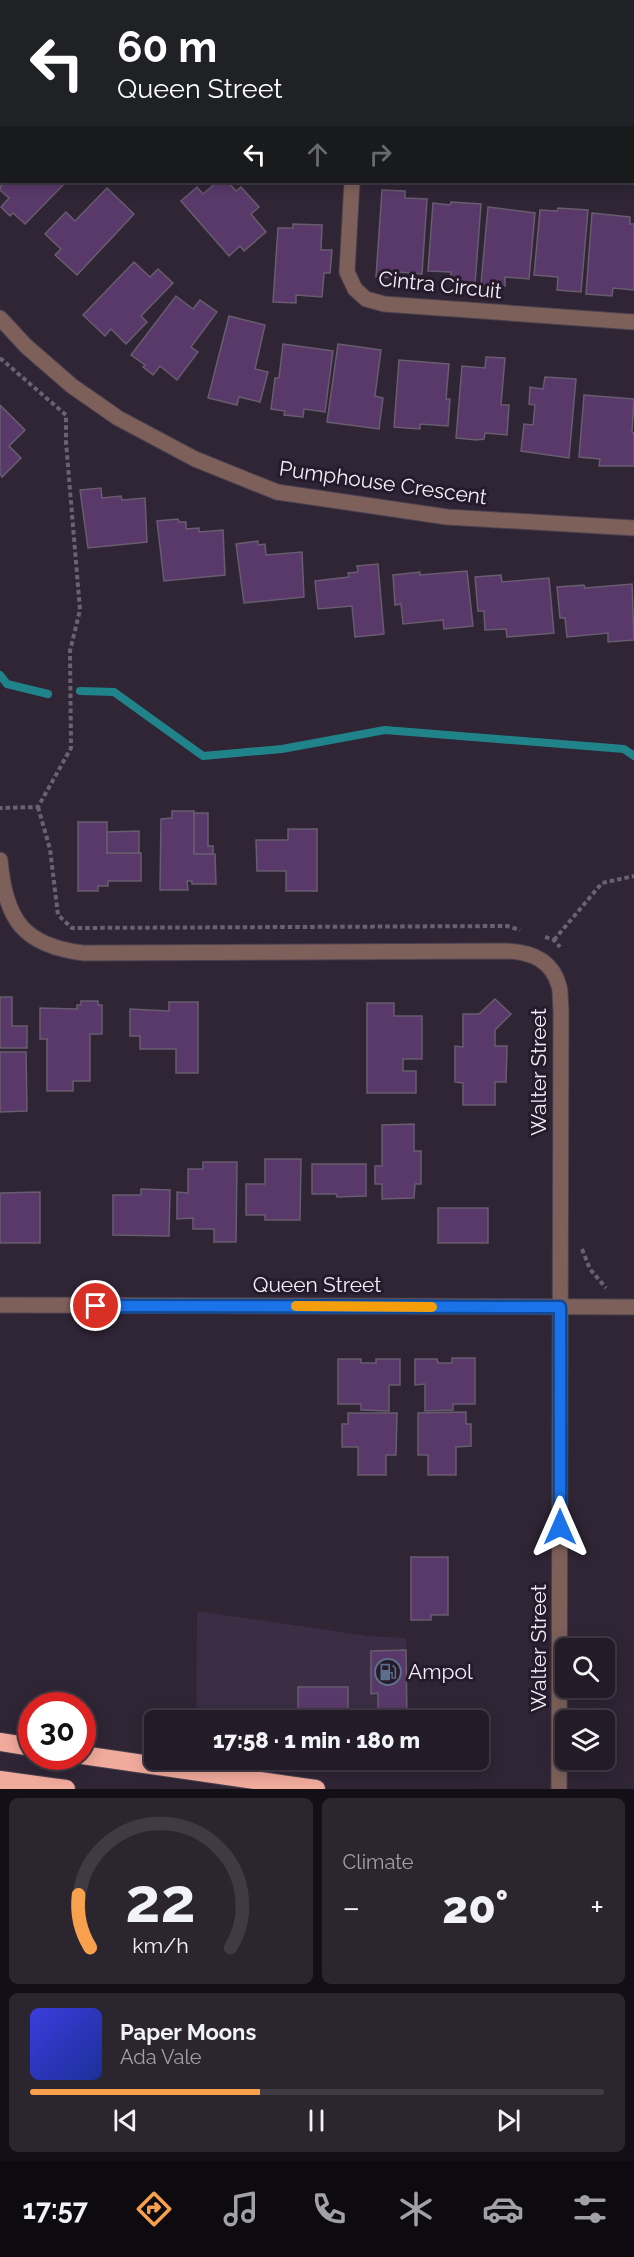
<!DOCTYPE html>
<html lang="en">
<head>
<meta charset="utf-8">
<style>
  :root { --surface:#231c28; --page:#2b2530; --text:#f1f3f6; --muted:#a3a1a8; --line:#403a45; --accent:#f8a04b }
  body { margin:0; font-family:Raleway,sans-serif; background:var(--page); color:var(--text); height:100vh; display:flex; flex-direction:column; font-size:22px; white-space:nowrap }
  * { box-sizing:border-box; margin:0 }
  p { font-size:20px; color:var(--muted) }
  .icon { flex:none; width:33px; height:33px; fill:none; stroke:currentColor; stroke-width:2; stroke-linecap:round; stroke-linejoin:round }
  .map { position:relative; height:1789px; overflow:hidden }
  .sheet { display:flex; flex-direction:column; gap:9px; padding:9px; background:#130f16; flex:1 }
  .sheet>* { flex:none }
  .hud { position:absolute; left:0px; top:0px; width:634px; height:183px; box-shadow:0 3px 15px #0003,0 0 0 2px var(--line); background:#202124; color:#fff; overflow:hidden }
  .tools { position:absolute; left:555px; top:1638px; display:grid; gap:12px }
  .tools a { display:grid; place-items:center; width:60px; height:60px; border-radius:9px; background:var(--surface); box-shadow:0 3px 15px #0003,0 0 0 2px var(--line); font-size:30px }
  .speed { position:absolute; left:18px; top:1692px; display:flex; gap:12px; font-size:30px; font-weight:700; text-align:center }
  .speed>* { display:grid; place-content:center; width:78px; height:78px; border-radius:50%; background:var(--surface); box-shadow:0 3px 15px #0003,0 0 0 2px var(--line); line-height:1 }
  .speed .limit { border:9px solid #d22; background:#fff; color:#111 }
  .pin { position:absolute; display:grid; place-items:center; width:51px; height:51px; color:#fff; margin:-26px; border:3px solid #fff; border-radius:50%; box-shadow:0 2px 6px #0007 }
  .me { position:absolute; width:66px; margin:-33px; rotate:0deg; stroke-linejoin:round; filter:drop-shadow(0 0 4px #0008) }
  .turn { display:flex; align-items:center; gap:21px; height:126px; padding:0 18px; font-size:27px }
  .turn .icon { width:78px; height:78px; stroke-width:2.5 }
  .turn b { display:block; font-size:42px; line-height:51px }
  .lanes { display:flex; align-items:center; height:57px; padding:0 18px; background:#0003; justify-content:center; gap:30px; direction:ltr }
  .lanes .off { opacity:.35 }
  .big { font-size:45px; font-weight:800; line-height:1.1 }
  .sheet .tile { flex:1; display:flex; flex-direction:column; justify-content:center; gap:9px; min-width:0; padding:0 21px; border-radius:9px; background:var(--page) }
  .sheet .dial { align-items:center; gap:0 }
  .dial svg { height:156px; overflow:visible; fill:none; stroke:var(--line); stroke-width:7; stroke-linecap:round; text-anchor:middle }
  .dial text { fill:var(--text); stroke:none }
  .song { display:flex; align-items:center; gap:18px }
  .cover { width:72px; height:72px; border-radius:9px; background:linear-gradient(135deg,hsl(240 70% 55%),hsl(230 70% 35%)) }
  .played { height:6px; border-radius:3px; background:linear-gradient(90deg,var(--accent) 40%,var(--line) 40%) }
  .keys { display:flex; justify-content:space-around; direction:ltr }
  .heat { display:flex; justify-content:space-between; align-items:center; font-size:33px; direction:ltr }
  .sheet .tiles { flex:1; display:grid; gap:9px; grid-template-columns:1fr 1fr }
  .tile:last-child { grid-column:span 2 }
  .trip { position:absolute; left:144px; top:1710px; width:345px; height:60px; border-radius:9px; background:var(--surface); box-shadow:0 3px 15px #0003,0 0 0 2px var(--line); font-weight:800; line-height:60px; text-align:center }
  .menu { display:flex; height:96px; justify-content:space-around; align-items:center; background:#0e0b10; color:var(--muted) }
  .menu .icon { width:42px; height:42px }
  .menu .current { color:var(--accent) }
  .menu b { font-size:27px; color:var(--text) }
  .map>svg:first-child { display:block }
  .built { fill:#3b2d43 }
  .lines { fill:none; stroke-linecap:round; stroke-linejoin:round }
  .stream { stroke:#21838a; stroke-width:8 }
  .building { fill:#593969; stroke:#685c6f; stroke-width:1.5 }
  .minor-casing { stroke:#4b4150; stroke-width:17 }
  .highway-casing { stroke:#4b4150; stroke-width:20 }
  .path { stroke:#6b6271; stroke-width:4; stroke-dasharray:4.5 3; stroke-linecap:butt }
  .minor { stroke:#7d605a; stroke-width:15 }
  .highway { stroke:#f1ab9c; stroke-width:18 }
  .route-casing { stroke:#114b97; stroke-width:15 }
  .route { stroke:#1a73e8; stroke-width:10 }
  .slow { stroke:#f59e0b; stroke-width:10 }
  .labels { text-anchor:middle; stroke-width:6; stroke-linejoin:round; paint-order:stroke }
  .street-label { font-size:21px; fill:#f5eef9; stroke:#261b2b }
  .poi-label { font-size:21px; fill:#f5eef9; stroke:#261b2b; text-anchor:start }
</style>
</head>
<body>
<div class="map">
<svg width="634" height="1789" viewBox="0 0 634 1789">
  <rect width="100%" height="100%" fill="#2f2535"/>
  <path class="built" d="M197,1611L368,1636L406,1638L407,1720H196Z"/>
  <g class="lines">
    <g class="stream">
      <path d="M0,675L7,684L48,694"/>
      <path d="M80,691L114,692L203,756L282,749L385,730L624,749L634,756"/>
    </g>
  </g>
  <g class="building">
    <path d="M2,176V182H66L25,224L13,213L10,216L1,207L9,198L0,190Z"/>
    <path d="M217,182H228L236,191L241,187L259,207L251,214L266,232L244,251L240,246L229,256L181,201L197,187L203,194Z"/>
    <path d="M107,188L134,214L77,275L55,255L61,249L45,234L66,212L75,221Z"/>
    <path d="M382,190L405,191V198L427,199L422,274L398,272L397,278L376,277Z"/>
    <path d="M451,202L481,204L475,284L450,282L451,272L428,271L433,203L450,205Z"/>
    <path d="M488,207L535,213L529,279L505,277V286L481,284Z"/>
    <path d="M558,208L588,210L581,292L557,290L558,277L534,275L540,210L557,211Z"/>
    <path d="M592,213L630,217V224H634V290L613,288L612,296L586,294Z"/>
    <path d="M293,224L322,225L321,250H332L330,273H324L322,297L296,295V303L273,302L278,228H293Z"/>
    <path d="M134,262L150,277L158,269L173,283L141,316L147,322L126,344L111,329L105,336L83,315Z"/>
    <path d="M176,296L193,309L200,300L217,312L191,347L198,352L177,380L160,366L153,375L143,367L145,365L131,355Z"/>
    <path d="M229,316L265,325L255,369L268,372L260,402L239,397L237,405L208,398Z"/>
    <path d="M283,344L333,351L325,412L304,409L303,417L284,415L285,411L271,409L275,378H279Z"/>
    <path d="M338,344L381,350L375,396L383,398L379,429L327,422Z"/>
    <path d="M486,357L505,358L501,405H509L507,435L485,433L484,439L477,440L456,438L462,366L485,368Z"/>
    <path d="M399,360L449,364L446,399H450L448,426L420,424V429L394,427Z"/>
    <path d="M545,377L576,379L569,458L521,451L524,424L533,425L535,405L529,404L530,387L543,389Z"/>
    <path d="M584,395L634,399L632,432L634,433V466H599L600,459L579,457Z"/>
    <path d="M0,405L25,430L9,446L21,458L2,477L0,474Z"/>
    <path d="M101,488L102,498L121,496L122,500L145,498L147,542L88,548L80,490Z"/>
    <path d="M178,519L179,522H186V529L199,528V532L223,530L225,575L164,581L157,521Z"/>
    <path d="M258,541V545L265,544L266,555L302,552L304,597L244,603L236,544Z"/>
    <path d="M378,564L384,634L355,637L352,606L318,609L315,581L349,577L348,573L358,572L357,566Z"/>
    <path d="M467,571L473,626L444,629L443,620L403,624L401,604L395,605L393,575L420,572V575Z"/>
    <path d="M501,575L502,582L549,578L554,633L507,637L506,629L485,630L484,611H478L475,577Z"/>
    <path d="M632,584L634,640L608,642V633L567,637L565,618H560L557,587L584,585L585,588Z"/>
    <path d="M172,811H194V854H215L216,884H192V881H187L188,890H160L161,819L172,818Z"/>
    <path d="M194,813H208V846H213V854H194Z"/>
    <path d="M78,822H107V853H141V881H108V886H98V891H78Z"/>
    <path d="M288,829H317V891H286V871H257L256,840H288Z"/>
    <path d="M139,831V853H107V832Z"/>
    <path d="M0,997H12V1026H27V1048H0Z"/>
    <path d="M495,999L511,1014L495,1030V1046H507L506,1082H495V1105H463V1083L455,1082V1046L463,1047V1014H479Z"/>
    <path d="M81,1001H98V1005H102V1034H90V1081H73V1091H47V1039H40V1008L77,1009V1005H81Z"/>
    <path d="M169,1002H198V1073H176V1049H140V1036H130V1009L169,1011Z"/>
    <path d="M367,1003H394V1016H422V1059H403V1071H416V1093H367Z"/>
    <path d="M0,1052H26L27,1111L0,1112Z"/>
    <path d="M414,1124V1151H421V1184H415L414,1198L382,1199V1184H375V1166H382V1125Z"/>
    <path d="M265,1159H301L300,1220H265V1215H246V1184H265Z"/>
    <path d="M203,1162H237L236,1242H214V1229H193V1218L177,1219V1192L188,1193V1169H203Z"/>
    <path d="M312,1164H366V1196L337,1197L336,1194H312Z"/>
    <path d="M141,1189L170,1190L169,1236L113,1235V1195H141Z"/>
    <path d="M40,1192V1243H0V1193Z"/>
    <rect x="438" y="1208" width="50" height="35"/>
    <path d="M452,1358H475V1404H453V1410L425,1411V1384L415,1385V1359H437L438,1363H452Z"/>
    <path d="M338,1359H361V1363H376V1359H400V1385H389V1411L361,1410V1404H338Z"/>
    <path d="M466,1412V1424H471V1446L456,1447V1475H428V1455H418V1413Z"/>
    <path d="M348,1413H397L396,1455H386V1475H358V1447H342V1424H348Z"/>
    <path d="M411,1557H448V1615H431V1620H411Z"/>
    <path d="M406,1650L407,1720H378V1693L371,1694V1651Z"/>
    <path d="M298,1687H348V1714L378,1715V1720H298Z"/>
  </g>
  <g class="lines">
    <defs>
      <g id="minor">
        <path d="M622,0L624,2"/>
        <path d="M608,2L610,0"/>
        <path d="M633,8L634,9"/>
        <path d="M633,134H634"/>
        <path d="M352,182L347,272L355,289L366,299L384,304L634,322"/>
        <path d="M0,318L26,346L72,386L118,418L195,459L277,492L447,517L634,528"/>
        <path d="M0,860C5,919 23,946 84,953L507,951C531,952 552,960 559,986C561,993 560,1003 561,1010L559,1789"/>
        <path d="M0,1305L634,1307"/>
      </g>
      <g id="highway">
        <path d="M0,1742L32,1747"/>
        <path d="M82,1755L316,1789"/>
        <path d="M0,1780L66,1789"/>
      </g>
    </defs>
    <use href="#minor" class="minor-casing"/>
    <use href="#highway" class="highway-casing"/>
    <g class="path">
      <path d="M0,358L66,415V442L80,610L70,651L71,748L38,807L0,808"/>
      <path d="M38,807L50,849L58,915L72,928L507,926L520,930"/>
      <path d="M545,937L554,940L560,947"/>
      <path d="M554,940L602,883L634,876"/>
      <path d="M582,1249L590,1269L606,1288"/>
    </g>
    <use href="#minor" class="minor"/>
    <use href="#highway" class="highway"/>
  </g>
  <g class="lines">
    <defs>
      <path id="route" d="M96,1306L560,1307V1527"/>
    </defs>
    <use href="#route" class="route-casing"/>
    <use href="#route" class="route"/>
    <path class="slow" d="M296,1306L432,1307"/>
  </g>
  <defs>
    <symbol id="fuel-ring" viewBox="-11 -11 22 22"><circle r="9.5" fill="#261b2b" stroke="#5c6f8a" stroke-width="1.5"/><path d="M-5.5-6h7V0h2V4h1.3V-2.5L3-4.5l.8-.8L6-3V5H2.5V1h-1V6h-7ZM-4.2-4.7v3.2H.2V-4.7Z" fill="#5c6f8a"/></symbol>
  </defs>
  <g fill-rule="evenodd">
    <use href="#fuel-ring" x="373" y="1657" width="30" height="30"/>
  </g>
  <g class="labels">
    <g class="street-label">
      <text transform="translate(440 285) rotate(6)" y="7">Cintra Circuit</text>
      <text transform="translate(383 483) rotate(8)" y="7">Pumphouse Crescent</text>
      <text transform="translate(539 1072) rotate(-90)" y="7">Walter Street</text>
      <text x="317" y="1292">Queen Street</text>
      <text transform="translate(539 1648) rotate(-90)" y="7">Walter Street</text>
    </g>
    <g class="poi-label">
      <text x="408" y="1679">Ampol</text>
    </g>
  </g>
</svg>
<div class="tools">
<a><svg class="icon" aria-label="search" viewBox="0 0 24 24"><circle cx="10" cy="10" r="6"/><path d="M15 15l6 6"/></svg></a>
<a><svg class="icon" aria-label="layers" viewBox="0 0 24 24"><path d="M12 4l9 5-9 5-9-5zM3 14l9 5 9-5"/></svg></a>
</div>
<div class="speed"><div class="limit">30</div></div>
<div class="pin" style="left:96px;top:1306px;background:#d93025"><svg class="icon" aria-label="arrive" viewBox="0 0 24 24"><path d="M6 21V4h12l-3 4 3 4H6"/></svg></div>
<svg class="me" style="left:560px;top:1527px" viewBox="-20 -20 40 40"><path d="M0-17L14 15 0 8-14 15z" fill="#1a73e8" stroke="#fff" stroke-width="4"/></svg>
<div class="trip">17:58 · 1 min · 180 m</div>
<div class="hud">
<div class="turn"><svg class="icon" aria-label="left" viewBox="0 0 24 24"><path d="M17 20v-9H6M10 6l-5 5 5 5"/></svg><div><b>60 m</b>Queen Street</div></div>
<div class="lanes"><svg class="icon" aria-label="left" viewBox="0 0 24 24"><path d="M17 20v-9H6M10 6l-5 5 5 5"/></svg><svg class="icon off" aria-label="ahead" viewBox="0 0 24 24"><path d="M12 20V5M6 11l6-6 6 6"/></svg><svg class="icon off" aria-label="right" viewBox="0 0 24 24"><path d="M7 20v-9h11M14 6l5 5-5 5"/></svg></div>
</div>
</div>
<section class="sheet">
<div class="tiles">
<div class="tile dial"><svg viewBox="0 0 100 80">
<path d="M14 69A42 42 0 1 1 86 69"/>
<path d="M14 69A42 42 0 0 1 8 42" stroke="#f8a04b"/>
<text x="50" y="56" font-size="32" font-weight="700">22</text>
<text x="50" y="72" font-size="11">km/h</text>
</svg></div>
<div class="tile"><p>Climate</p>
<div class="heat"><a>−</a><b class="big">20°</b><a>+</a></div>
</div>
<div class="tile">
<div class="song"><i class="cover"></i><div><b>Paper Moons</b><p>Ada Vale</p></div></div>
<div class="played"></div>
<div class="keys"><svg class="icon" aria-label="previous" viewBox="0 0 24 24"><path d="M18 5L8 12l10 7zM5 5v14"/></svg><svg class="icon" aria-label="pause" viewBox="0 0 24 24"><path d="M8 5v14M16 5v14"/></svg><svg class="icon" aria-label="next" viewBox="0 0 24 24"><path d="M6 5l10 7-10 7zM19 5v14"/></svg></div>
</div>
</div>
</section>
<nav class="menu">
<b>17:57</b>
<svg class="icon current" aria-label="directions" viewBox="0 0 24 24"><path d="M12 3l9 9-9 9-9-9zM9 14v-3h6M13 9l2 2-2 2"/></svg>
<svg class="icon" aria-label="music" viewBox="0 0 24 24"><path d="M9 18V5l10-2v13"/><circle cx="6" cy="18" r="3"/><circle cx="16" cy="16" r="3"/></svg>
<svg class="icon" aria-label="phone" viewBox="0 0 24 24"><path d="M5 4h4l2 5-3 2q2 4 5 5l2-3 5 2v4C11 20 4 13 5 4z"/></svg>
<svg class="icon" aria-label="climate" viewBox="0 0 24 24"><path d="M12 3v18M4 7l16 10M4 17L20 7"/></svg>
<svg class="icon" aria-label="car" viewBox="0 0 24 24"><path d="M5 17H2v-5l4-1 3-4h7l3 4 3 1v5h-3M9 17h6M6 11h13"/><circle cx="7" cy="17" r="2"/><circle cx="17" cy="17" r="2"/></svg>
<svg class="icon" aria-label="filters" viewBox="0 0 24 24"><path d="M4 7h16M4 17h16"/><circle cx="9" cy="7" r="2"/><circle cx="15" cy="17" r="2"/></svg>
</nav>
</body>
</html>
